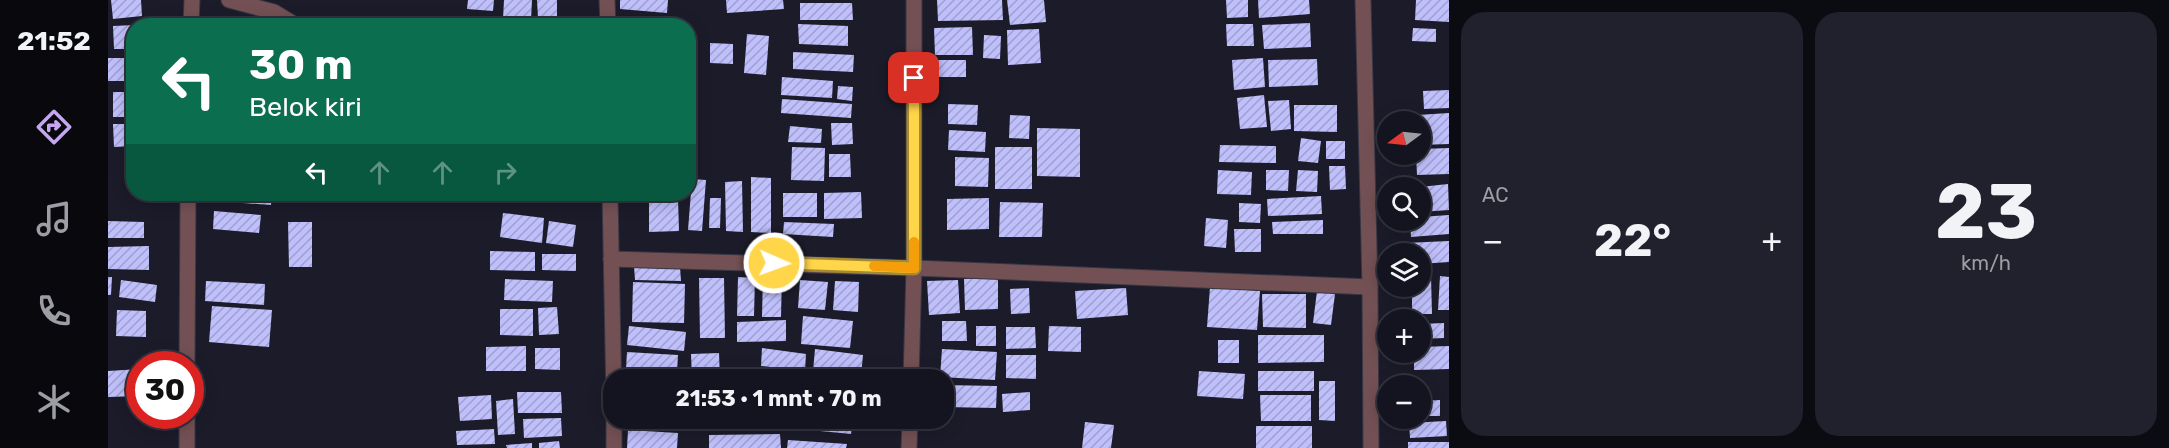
<!DOCTYPE html>
<html lang="id">
<head>
<meta charset="utf-8">
<style>
  :root { --surface:#141420; --page:#21212d; --text:#f1f3f6; --muted:#9d9ea5; --line:#33333e; --accent:#c5a6f0 }
  body { margin:0; font-family:Rubik,sans-serif; background:var(--page); color:var(--text); height:100vh; display:flex; flex-direction:column; font-size:22px; white-space:nowrap }
  * { box-sizing:border-box; margin:0 }
  p { font-size:20px; color:var(--muted) }
  .icon { flex:none; width:33px; height:33px; fill:none; stroke:currentColor; stroke-width:2; stroke-linecap:round; stroke-linejoin:round }
  .map { position:relative; flex:1; overflow:hidden }
  .details { display:flex; flex-direction:column; gap:12px; padding:12px; background:#0b0b12; width:720px }
  .details>* { flex:none }
  .hud { position:absolute; left:18px; top:18px; width:570px; height:183px; border-radius:24px; box-shadow:0 3px 15px #0003,0 0 0 2px var(--line); background:#0b6e4f; color:#fff; overflow:hidden }
  .needle { width:39px; rotate:255deg }
  .buttons { position:absolute; left:1269px; top:111px; display:grid; gap:12px }
  .buttons a { display:grid; place-items:center; width:54px; height:54px; border-radius:50%; background:var(--surface); box-shadow:0 3px 15px #0003,0 0 0 2px var(--line); font-size:30px }
  .speed { position:absolute; left:18px; top:351px; display:flex; gap:12px; font-size:30px; font-weight:700; text-align:center }
  .speed>* { display:grid; place-content:center; width:78px; height:78px; border-radius:50%; background:var(--surface); box-shadow:0 3px 15px #0003,0 0 0 2px var(--line); line-height:1 }
  .speed .limit { border:9px solid #d22; background:#fff; color:#111 }
  .pin { position:absolute; display:grid; place-items:center; width:51px; height:51px; color:#fff; margin:-26px; border-radius:12px; box-shadow:0 3px 9px #0006 }
  .me { position:absolute; width:66px; margin:-33px; rotate:92deg; stroke-linejoin:round; filter:drop-shadow(0 0 4px #0008) }
  .turn { display:flex; align-items:center; gap:21px; height:126px; padding:0 24px; font-size:27px }
  .turn .icon { width:78px; height:78px; stroke-width:2.5 }
  .turn b { display:block; font-size:42px; line-height:51px }
  .lanes { display:flex; align-items:center; height:57px; padding:0 24px; background:#0003; justify-content:center; gap:30px; direction:ltr }
  .lanes .off { opacity:.35 }
  .big { font-size:45px; font-weight:700; line-height:1.1 }
  .details .widget { flex:1; display:flex; flex-direction:column; justify-content:center; gap:9px; min-width:0; padding:0 21px; border-radius:24px; background:var(--page) }
  .details .dial { align-items:center; gap:0 }
  .dial b { font-size:78px; line-height:1 }
  .heat { display:flex; justify-content:space-between; align-items:center; font-size:33px; direction:ltr }
  .details .tiles { flex:1; display:grid; gap:12px; grid-template-columns:repeat(2,1fr) }
  .trip { position:absolute; left:495px; top:369px; width:351px; height:60px; border-radius:24px; background:var(--surface); box-shadow:0 3px 15px #0003,0 0 0 2px var(--line); font-weight:700; line-height:60px; text-align:center }
  main { display:flex; flex:1; min-height:0 }
  .menu { display:flex; flex-direction:column; width:108px; justify-content:space-around; align-items:center; background:#08080d; color:var(--muted) }
  .menu .icon { width:42px; height:42px }
  .menu .selected { color:var(--accent) }
  .menu b { font-size:27px; color:var(--text) }
  .map>svg:first-child { display:block }
  .building { fill:url(#building-hatch) }
  .lines { fill:none; stroke-linecap:round; stroke-linejoin:round }
  .minor-casing { stroke:#373745; stroke-width:17 }
  .minor { stroke:#735053; stroke-width:15 }
  .route-casing { stroke:#a68a30; stroke-width:15 }
  .route { stroke:#ffd54a; stroke-width:10 }
  .slow { stroke:#f59e0b; stroke-width:10 }
</style>
</head>
<body>
<main>
<nav class="menu">
<b>21:52</b>
<svg class="icon selected" aria-label="directions" viewBox="0 0 24 24"><path d="M12 3l9 9-9 9-9-9zM9 14v-3h6M13 9l2 2-2 2"/></svg>
<svg class="icon" aria-label="music" viewBox="0 0 24 24"><path d="M9 18V5l10-2v13"/><circle cx="6" cy="18" r="3"/><circle cx="16" cy="16" r="3"/></svg>
<svg class="icon" aria-label="phone" viewBox="0 0 24 24"><path d="M5 4h4l2 5-3 2q2 4 5 5l2-3 5 2v4C11 20 4 13 5 4z"/></svg>
<svg class="icon" aria-label="climate" viewBox="0 0 24 24"><path d="M12 3v18M4 7l16 10M4 17L20 7"/></svg>
</nav>
<div class="map">
<svg width="1341" height="448" viewBox="0 0 1341 448">
  <defs>
    <pattern id="building-hatch" width="6" height="6" patternUnits="userSpaceOnUse" patternTransform="scale(1.5)"><rect width="6" height="6" fill="#bfbffc"/><path d="M-1 1l2-2M0 6l6-6M5 7l2-2" fill="none" stroke="#a0a0cf"/></pattern>
  </defs>
  <rect width="100%" height="100%" fill="#1b1b2a"/>
  <g class="building">
    <path d="M3,0H33L34,16L5,19Z"/>
    <path d="M360,0H386L385,11L359,9Z"/>
    <path d="M396,0H424L423,20L395,19Z"/>
    <path d="M429,0H449V18H430Z"/>
    <path d="M512,0H560L559,13L512,9Z"/>
    <path d="M618,0H675L676,9L619,13Z"/>
    <path d="M829,0H894L895,20L830,21Z"/>
    <path d="M899,0H936L938,22L902,25Z"/>
    <path d="M1118,0H1140V17L1119,18Z"/>
    <path d="M1150,0H1201L1202,14L1151,18Z"/>
    <path d="M1308,0H1341V22L1307,20Z"/>
    <path d="M692,3H744L745,20H692Z"/>
    <path d="M529,16L559,17V26H529Z"/>
    <path d="M1202,23L1203,47L1156,49L1154,25Z"/>
    <path d="M690,24L740,26V46L691,44Z"/>
    <path d="M1118,24H1145L1146,46H1119Z"/>
    <path d="M26,25V49H6L5,26Z"/>
    <path d="M864,27L865,55H827L826,28Z"/>
    <path d="M1305,28L1328,29V42L1304,41Z"/>
    <path d="M931,29L933,63L900,65L899,30Z"/>
    <path d="M639,34L661,36L658,75L636,73Z"/>
    <path d="M876,35L893,36L892,59L875,58Z"/>
    <path d="M602,43L625,44V64L602,63Z"/>
    <path d="M685,52L746,55L745,72L685,69Z"/>
    <rect x="0" y="58" width="26" height="23"/>
    <path d="M1155,58L1157,87L1126,90L1124,60Z"/>
    <path d="M1209,59L1210,85L1161,87L1160,60Z"/>
    <rect x="829" y="60" width="29" height="17"/>
    <path d="M674,77L725,81L724,98L673,95Z"/>
    <path d="M730,86L745,87L744,101L729,99Z"/>
    <path d="M1341,90V108L1316,109L1315,91Z"/>
    <rect x="5" y="92" width="21" height="25"/>
    <path d="M1156,95L1159,127L1132,129L1129,98Z"/>
    <path d="M674,99L744,104L743,118L673,113Z"/>
    <path d="M1181,100L1183,129L1163,131L1160,101Z"/>
    <path d="M840,104L870,105L869,125L840,124Z"/>
    <path d="M1186,105H1229V132L1186,131Z"/>
    <path d="M1341,113V144L1312,145V122H1309V115Z"/>
    <path d="M902,115L922,116L921,139L901,138Z"/>
    <path d="M723,123H744L745,144L724,145Z"/>
    <path d="M5,124H26V146L6,147Z"/>
    <path d="M682,126L714,129L713,143L680,142Z"/>
    <path d="M929,128L972,129V177L929,176Z"/>
    <path d="M841,130L878,132L877,152L840,150Z"/>
    <path d="M1193,138L1213,141L1210,163L1190,161Z"/>
    <rect x="1218" y="141" width="19" height="18"/>
    <path d="M1112,145L1168,146V163L1111,162Z"/>
    <path d="M684,147L717,148L716,181L683,180Z"/>
    <rect x="887" y="147" width="37" height="42"/>
    <path d="M1341,148V174L1309,175L1308,154H1312V149Z"/>
    <path d="M721,154H742L743,177H721Z"/>
    <path d="M847,157L881,158L880,187L847,186Z"/>
    <path d="M1221,166H1237L1238,189L1222,190Z"/>
    <path d="M1110,170L1144,172L1143,195L1109,194Z"/>
    <path d="M1158,170H1181L1180,191L1158,190Z"/>
    <path d="M1190,170L1210,171L1209,192L1188,191Z"/>
    <path d="M643,177L663,178V233L643,232Z"/>
    <path d="M584,179L598,180L594,231L580,230Z"/>
    <path d="M634,181L635,232L618,231L617,182Z"/>
    <path d="M1340,184L1341,210L1312,212V187Z"/>
    <path d="M753,192L754,218L716,219V193Z"/>
    <rect x="675" y="193" width="34" height="24"/>
    <path d="M107,194H164L163,205L107,201Z"/>
    <path d="M1213,196L1214,214L1160,216L1159,199Z"/>
    <path d="M602,198H613L612,228H601Z"/>
    <path d="M881,198V229L839,230V199Z"/>
    <path d="M570,199L571,231L541,232V200Z"/>
    <path d="M892,202L935,203L934,237H891Z"/>
    <path d="M1131,203L1153,204L1152,223L1131,222Z"/>
    <path d="M106,211L153,215L151,233L105,229Z"/>
    <path d="M395,213L436,218L434,243L392,237Z"/>
    <path d="M1341,215V234L1303,237L1302,220H1312V217Z"/>
    <path d="M1098,218L1120,220L1118,248L1096,246Z"/>
    <path d="M1215,220V234H1165L1164,222Z"/>
    <path d="M0,221L36,222V238H0Z"/>
    <path d="M441,221L468,225L465,247L438,243Z"/>
    <path d="M180,222H204V267H181Z"/>
    <path d="M676,222L726,224L725,237L675,234Z"/>
    <path d="M1126,229H1153V252H1127Z"/>
    <path d="M1341,241V262L1312,264V254H1297V243Z"/>
    <path d="M41,246V270L0,269V247Z"/>
    <path d="M382,251L427,252V271L382,270Z"/>
    <path d="M434,254H468V271L434,270Z"/>
    <path d="M526,266L572,267L573,281L527,280Z"/>
    <path d="M655,273L674,274L673,317H654Z"/>
    <path d="M1312,276H1323L1324,314H1304V286H1312Z"/>
    <path d="M1332,276L1341,277V310H1330Z"/>
    <path d="M0,277H4L3,295H0Z"/>
    <path d="M630,277L647,278L646,316H629Z"/>
    <path d="M890,277V309L857,310L856,279Z"/>
    <path d="M591,278H616L617,338H592Z"/>
    <path d="M397,279L445,281L444,302L396,300Z"/>
    <path d="M13,280L49,285L47,302L11,297Z"/>
    <path d="M692,280L720,282L717,310L690,308Z"/>
    <path d="M850,280L852,313L821,315L819,281Z"/>
    <path d="M98,281L157,284L156,305L97,301Z"/>
    <path d="M727,281L751,282L750,312L725,310Z"/>
    <path d="M525,282L577,284L576,323L524,322Z"/>
    <path d="M1102,287L1152,291L1149,330L1099,327Z"/>
    <path d="M921,288L922,313L903,314L902,289Z"/>
    <path d="M1018,288L1020,315L969,319L967,291Z"/>
    <path d="M1209,291L1227,294L1223,325L1205,323Z"/>
    <path d="M1154,294H1198V328L1155,327Z"/>
    <path d="M104,306L164,310L161,347L101,342Z"/>
    <path d="M449,307L451,334L431,335L430,308Z"/>
    <path d="M392,309H425V336L392,335Z"/>
    <path d="M9,310L38,311V337L8,336Z"/>
    <path d="M695,316L745,321L742,348L693,344Z"/>
    <path d="M678,320V341L629,342V322Z"/>
    <path d="M834,321H858L859,341H834Z"/>
    <path d="M1336,323V338L1312,339V324Z"/>
    <path d="M521,326L578,332L576,351L519,345Z"/>
    <rect x="868" y="326" width="20" height="20"/>
    <path d="M941,326L973,327V352L940,351Z"/>
    <path d="M898,327H927L928,348L898,349Z"/>
    <path d="M1150,335H1216V362L1150,363Z"/>
    <rect x="1110" y="340" width="21" height="23"/>
    <path d="M418,346V371H378V347Z"/>
    <path d="M1341,346V369L1306,370V352H1312V347Z"/>
    <path d="M427,348H452V370L427,369Z"/>
    <path d="M654,348L698,354L697,371L653,366Z"/>
    <path d="M707,349L755,355L753,376L705,371Z"/>
    <path d="M834,349L889,352L887,380L832,377Z"/>
    <path d="M519,352L570,355L569,372L518,369Z"/>
    <path d="M611,353L612,380H584L583,354Z"/>
    <path d="M898,355H928V379L898,378Z"/>
    <path d="M32,369V396L0,397V371Z"/>
    <path d="M1091,371L1137,374L1135,399L1089,396Z"/>
    <rect x="1150" y="371" width="56" height="20"/>
    <path d="M702,375L725,378V380H702Z"/>
    <path d="M1211,381H1227V421L1211,420Z"/>
    <path d="M836,385L889,386L888,408L836,407Z"/>
    <path d="M409,392H453L454,413H410Z"/>
    <path d="M922,392V410L895,412L894,394Z"/>
    <path d="M383,395L384,419L352,421L350,397Z"/>
    <path d="M1152,395H1203V421H1153Z"/>
    <path d="M405,399L407,434L390,435L388,401Z"/>
    <path d="M1332,400V416H1312V401Z"/>
    <path d="M453,418L454,436L416,438L415,419Z"/>
    <path d="M521,418H574L573,427L520,424Z"/>
    <path d="M682,418H745L743,434L681,428Z"/>
    <path d="M1338,421L1339,436L1302,438L1301,423Z"/>
    <path d="M977,422L1006,425L1003,448H974Z"/>
    <rect x="1148" y="426" width="56" height="22"/>
    <path d="M386,429L387,444L349,445L348,431Z"/>
    <path d="M520,430L570,433L569,448H519Z"/>
    <path d="M672,434L673,448H601V435Z"/>
    <path d="M680,440L739,444L738,448H679Z"/>
    <path d="M451,441L452,448H431V443Z"/>
    <rect x="1300" y="442" width="41" height="6"/>
    <path d="M424,443V448H399L398,445Z"/>
  </g>
  <g class="lines">
    <defs>
      <g id="minor">
        <path d="M121,0L166,12L189,26"/>
        <path d="M499,0L500,26"/>
        <path d="M1255,0L1262,287L1263,448"/>
        <path d="M83,26L84,0"/>
        <path d="M502,194L506,401"/>
        <path d="M503,259L806,268L1262,287"/>
        <path d="M79,364L80,194"/>
        <path d="M803,380L806,268V0"/>
        <path d="M506,418V448"/>
        <path d="M79,448V416"/>
        <path d="M801,448L802,418"/>
      </g>
    </defs>
    <use href="#minor" class="minor-casing"/>
    <use href="#minor" class="minor"/>
  </g>
  <g class="lines">
    <defs>
      <path id="route" d="M666,263L806,268V78"/>
    </defs>
    <use href="#route" class="route-casing"/>
    <use href="#route" class="route"/>
    <path class="slow" d="M766,266L806,268V242"/>
  </g>
</svg>
<div class="buttons">
<a><svg class="needle" viewBox="-14 -14 28 28"><path d="M0-13l5 13h-10z" fill="#e53935"/><path d="M0 13l5-13h-10z" fill="#9d9ea5"/></svg></a>
<a><svg class="icon" aria-label="search" viewBox="0 0 24 24"><circle cx="10" cy="10" r="6"/><path d="M15 15l6 6"/></svg></a>
<a><svg class="icon" aria-label="layers" viewBox="0 0 24 24"><path d="M12 4l9 5-9 5-9-5zM3 14l9 5 9-5"/></svg></a>
<a>+</a>
<a>−</a>
</div>
<div class="speed"><div class="limit">30</div></div>
<div class="pin" style="left:806px;top:78px;background:#d93025"><svg class="icon" aria-label="arrive" viewBox="0 0 24 24"><path d="M6 21V4h12l-3 4 3 4H6"/></svg></div>
<svg class="me" style="left:666px;top:263px" viewBox="-20 -20 40 40"><circle r="17" fill="#ffd54a" stroke="#fff" stroke-width="3"/><path d="M0-11L8 9 0 5-8 9z" fill="#fff"/></svg>
<div class="trip">21:53 · 1 mnt · 70 m</div>
<div class="hud">
<div class="turn"><svg class="icon" aria-label="left" viewBox="0 0 24 24"><path d="M17 20v-9H6M10 6l-5 5 5 5"/></svg><div><b>30 m</b>Belok kiri</div></div>
<div class="lanes"><svg class="icon" aria-label="left" viewBox="0 0 24 24"><path d="M17 20v-9H6M10 6l-5 5 5 5"/></svg><svg class="icon off" aria-label="ahead" viewBox="0 0 24 24"><path d="M12 20V5M6 11l6-6 6 6"/></svg><svg class="icon off" aria-label="ahead" viewBox="0 0 24 24"><path d="M12 20V5M6 11l6-6 6 6"/></svg><svg class="icon off" aria-label="right" viewBox="0 0 24 24"><path d="M7 20v-9h11M14 6l5 5-5 5"/></svg></div>
</div>
</div>
<section class="details">
<div class="tiles">
<div class="widget"><p>AC</p>
<div class="heat"><a>−</a><b class="big">22°</b><a>+</a></div>
</div>
<div class="widget dial"><b>23</b><p>km/h</p></div>
</div>
</section>
</main>
</body>
</html>
